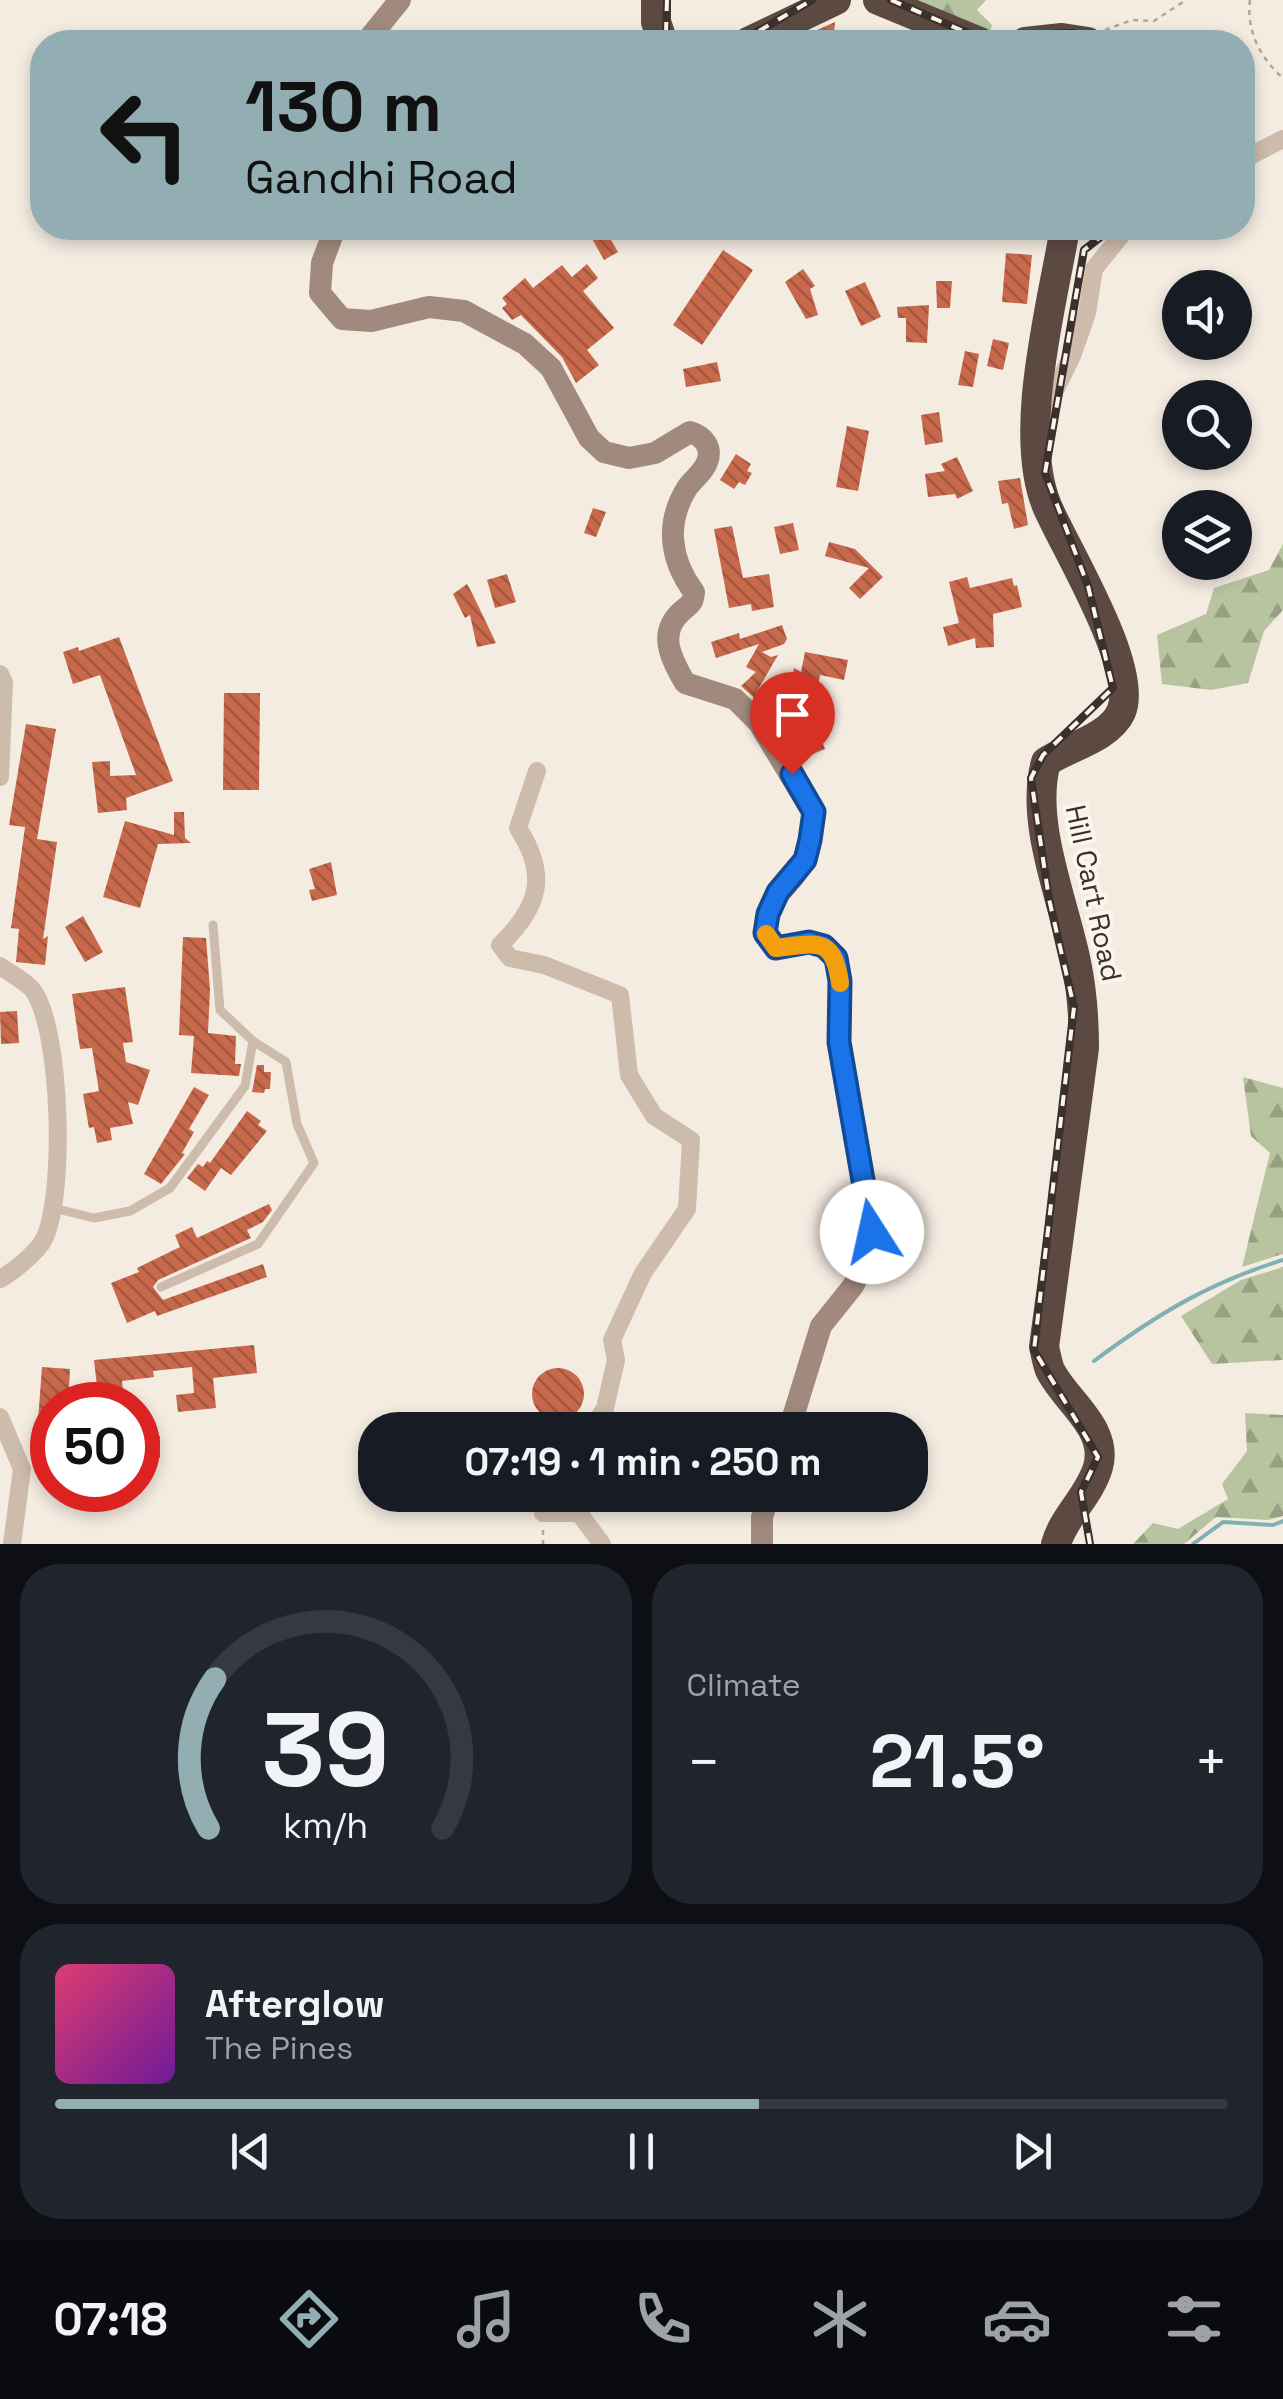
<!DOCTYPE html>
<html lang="en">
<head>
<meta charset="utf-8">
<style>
  :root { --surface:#171b24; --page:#20242c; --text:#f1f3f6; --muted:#9ea1a6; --line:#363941; --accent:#92aeb2 }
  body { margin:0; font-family:"Space Grotesk",sans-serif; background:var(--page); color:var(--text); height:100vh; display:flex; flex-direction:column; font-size:38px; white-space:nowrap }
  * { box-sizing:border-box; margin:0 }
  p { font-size:32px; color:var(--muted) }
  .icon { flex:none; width:55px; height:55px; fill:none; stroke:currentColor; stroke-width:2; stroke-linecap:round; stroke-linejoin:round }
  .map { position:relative; height:1544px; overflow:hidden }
  .details { display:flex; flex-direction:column; gap:20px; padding:20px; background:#0d0f14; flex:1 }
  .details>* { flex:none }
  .guide { position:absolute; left:30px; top:30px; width:1225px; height:210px; border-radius:40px; box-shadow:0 5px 15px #0003; background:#92aeb2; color:#111; overflow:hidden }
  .buttons { position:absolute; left:1162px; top:270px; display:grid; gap:20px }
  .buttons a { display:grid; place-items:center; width:90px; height:90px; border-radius:50%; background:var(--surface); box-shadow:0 5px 15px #0003; font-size:50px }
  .speed { position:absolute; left:30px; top:1382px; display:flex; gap:20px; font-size:50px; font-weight:700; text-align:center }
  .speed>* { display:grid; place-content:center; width:130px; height:130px; border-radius:50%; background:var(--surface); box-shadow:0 5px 15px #0003; line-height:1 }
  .speed .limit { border:15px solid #d22; background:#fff; color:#111 }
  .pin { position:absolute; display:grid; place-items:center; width:85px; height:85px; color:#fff; margin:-102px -42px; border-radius:50% 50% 50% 0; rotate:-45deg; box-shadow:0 0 10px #0007 }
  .pin .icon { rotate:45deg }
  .me { position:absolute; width:110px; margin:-55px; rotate:350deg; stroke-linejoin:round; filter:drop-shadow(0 0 8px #0008) }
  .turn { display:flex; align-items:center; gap:35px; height:210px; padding:0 50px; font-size:45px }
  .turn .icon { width:130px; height:130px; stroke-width:2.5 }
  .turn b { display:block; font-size:70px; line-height:85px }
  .big { font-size:75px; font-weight:600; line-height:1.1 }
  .details .tile { flex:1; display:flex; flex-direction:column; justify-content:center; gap:15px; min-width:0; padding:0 35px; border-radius:40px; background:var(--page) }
  .details .dial { align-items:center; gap:0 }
  .dial svg { height:260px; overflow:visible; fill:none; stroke:var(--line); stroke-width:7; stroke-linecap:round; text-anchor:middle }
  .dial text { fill:var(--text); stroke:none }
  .song { display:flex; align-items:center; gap:30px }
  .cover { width:120px; height:120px; border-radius:15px; background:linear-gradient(135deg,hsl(340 70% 55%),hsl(280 70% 35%)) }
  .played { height:10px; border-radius:5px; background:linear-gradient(90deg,var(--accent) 60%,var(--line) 60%) }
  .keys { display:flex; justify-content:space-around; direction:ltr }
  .heat { display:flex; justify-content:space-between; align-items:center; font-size:55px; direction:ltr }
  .details .tiles { flex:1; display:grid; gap:20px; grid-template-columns:1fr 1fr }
  .tile:last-child { grid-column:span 2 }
  .trip { position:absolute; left:358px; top:1412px; width:570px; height:100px; border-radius:40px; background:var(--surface); box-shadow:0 5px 15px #0003; font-weight:600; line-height:100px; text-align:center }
  .tabs { display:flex; height:160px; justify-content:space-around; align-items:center; background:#090b0e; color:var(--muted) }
  .tabs .icon { width:70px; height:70px }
  .tabs .active { color:var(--accent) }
  .tabs b { font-size:45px; color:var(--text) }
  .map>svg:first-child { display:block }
  .forest { fill:url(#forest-firs) }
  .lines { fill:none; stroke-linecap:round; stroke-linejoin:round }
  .stream { stroke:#7fb0b2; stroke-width:4 }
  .building { fill:url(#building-back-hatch) }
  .path { stroke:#b9a596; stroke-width:2.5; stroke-dasharray:5 5; stroke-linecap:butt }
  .lane { stroke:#cdbbac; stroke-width:9 }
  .street { stroke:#cdbbac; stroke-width:18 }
  .secondary { stroke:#a18a7d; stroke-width:22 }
  .highway { stroke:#5c4a42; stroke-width:30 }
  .rail-casing { stroke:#3b302b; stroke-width:8 }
  .rail { stroke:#fbf5ee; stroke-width:4; stroke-dasharray:11; stroke-linecap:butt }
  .route-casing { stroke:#114b97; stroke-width:25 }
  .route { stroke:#1a73e8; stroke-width:18 }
  .slow { stroke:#f59e0b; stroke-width:18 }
  .labels { text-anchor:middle; stroke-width:8; stroke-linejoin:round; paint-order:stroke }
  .street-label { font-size:28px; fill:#3b302b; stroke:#fbf5ee }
</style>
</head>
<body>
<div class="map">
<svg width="1283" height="1544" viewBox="0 0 1283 1544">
  <defs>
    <pattern id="forest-firs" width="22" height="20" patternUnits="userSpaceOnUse" patternTransform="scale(2.5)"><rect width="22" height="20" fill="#b8c4a0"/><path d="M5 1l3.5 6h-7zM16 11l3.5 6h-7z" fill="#97a083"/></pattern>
    <pattern id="building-back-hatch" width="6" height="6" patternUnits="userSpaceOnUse" patternTransform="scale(2.5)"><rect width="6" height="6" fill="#c8694b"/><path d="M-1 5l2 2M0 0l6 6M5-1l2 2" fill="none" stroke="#a4573f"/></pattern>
  </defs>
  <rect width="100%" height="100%" fill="#f4ebe1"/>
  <g class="forest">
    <path d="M909,0H986L977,10L992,25L989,34Z"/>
    <path d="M1283,544V610L1264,631L1248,683L1211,690L1162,684L1157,635L1206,614L1214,588L1269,570Z"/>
    <path d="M1243,1077L1283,1088V1254L1242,1267L1270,1153L1251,1136Z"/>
    <path d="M1283,1267V1360L1212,1364L1181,1316L1241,1280Z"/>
    <path d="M1245,1413L1283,1415V1516L1268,1520L1216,1517L1184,1544H1133L1153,1523L1178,1529L1228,1499L1222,1484L1247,1451Z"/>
  </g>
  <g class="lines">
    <g class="stream">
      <path d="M1094,1361C1156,1315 1208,1283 1283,1260"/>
      <path d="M1193,1544L1223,1522L1273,1525L1283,1521"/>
    </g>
  </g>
  <g class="building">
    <path d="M835,22L833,42L807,41L808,34Z"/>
    <path d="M586,228H604L618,252L604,260Z"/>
    <path d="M723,250L753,270L702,345L673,325Z"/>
    <path d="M1006,253L1032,255L1027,304L1002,302Z"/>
    <path d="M587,264L598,278L583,291L614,328L587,350L599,365L576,383L562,357L521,315L512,320L502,308L507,304L502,298L525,278L533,288L562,265L572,277Z"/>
    <path d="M803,269L815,286L810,289L818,315L806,319L785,282Z"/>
    <path d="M936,281H952L950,308H937Z"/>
    <path d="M865,282L881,317L861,326L845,291Z"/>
    <path d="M929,305L927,343L906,342V318H898L897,307Z"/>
    <path d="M993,339L1009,343L1003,370L987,366Z"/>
    <path d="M965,351L979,354L973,387L958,385Z"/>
    <path d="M717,362L721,381L686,387L683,369Z"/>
    <path d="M939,412L943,442L925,445L921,415Z"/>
    <path d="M847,426L869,431L858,491L836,487Z"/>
    <path d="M736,454L751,464L747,471L752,473L745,485L739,482L734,489L720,480Z"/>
    <path d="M957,457L973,491L957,499L955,494L928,497L925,474L945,471L941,464Z"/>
    <path d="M1020,478L1028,525L1014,529L1008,503L1002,504L998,481Z"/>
    <path d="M593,508L606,512L596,537L584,533Z"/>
    <path d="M793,523L799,550L780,554L774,527Z"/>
    <path d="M732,526L743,578L769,574L774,607L752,611L751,604L729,608L714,529Z"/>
    <path d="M829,542L855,549L883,577L860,599L849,588L869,568L825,556Z"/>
    <path d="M507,574L516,602L495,608L487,580Z"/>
    <path d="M967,577L970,588L1012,578L1014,586L1017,585L1022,607L993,614L994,647L976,648L975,638L948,646L943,627L959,623L949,582Z"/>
    <path d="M467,584L472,593L496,643L477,647L470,615L465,618L453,594Z"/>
    <path d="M782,625L787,639L784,644L762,652L771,657L778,655L756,693L763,701L760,703L741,686L756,672L746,667L759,644L716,658L711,642L739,633L740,639Z"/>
    <path d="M119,637L173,781L126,798L127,810L98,813L92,762L110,761V776L136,775L100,675L73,684L63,652L78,647L79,651Z"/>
    <path d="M805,652L848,660L844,680L820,675L817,692L802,689L825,749L798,760L790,743L795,741L781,705L788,703L794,668L801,672Z"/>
    <path d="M224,693H260L259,790H223Z"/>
    <path d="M26,724L56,729L37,839L57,842L43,939L48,936L45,965L16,962L19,929L11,928L25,827L9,825Z"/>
    <path d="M174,812H184L185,838L191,843L158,844L140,908L103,897L125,821L174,835Z"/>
    <path d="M331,862L337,895L312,901L309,890L315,889L309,869Z"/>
    <path d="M83,916L103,952L85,962L65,927Z"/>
    <path d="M183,937L206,938L210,990L208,1033L236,1036L235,1064H241L239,1076L191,1073L194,1036L179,1035Z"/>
    <path d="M125,987L133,1042L123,1043L126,1062L150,1070L138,1105L128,1102L133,1124L110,1128L112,1140L97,1143L94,1127L89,1128L83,1094L99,1091L92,1048L80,1049L72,994Z"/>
    <path d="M17,1011L19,1043L1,1044L0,1012Z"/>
    <path d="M257,1065H264V1072H271L270,1089H265L264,1093L252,1092Z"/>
    <path d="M194,1087L209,1095L189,1129L194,1132L182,1153L185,1154L161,1184L144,1174Z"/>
    <path d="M247,1111L261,1121L258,1125L267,1131L231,1175L221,1168L205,1191L187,1178L198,1164L203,1167L207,1161L210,1163Z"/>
    <path d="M269,1204L272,1210L263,1222L247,1230L251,1238L158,1280L153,1287L163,1300L263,1264L267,1277L157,1316L155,1311L127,1323L111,1283L139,1272L137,1268L180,1247L175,1235L192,1227L197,1238Z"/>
    <path d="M254,1345L257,1373L213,1378L216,1408L178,1412L176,1395L194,1393L192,1367L153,1371L154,1377L122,1381L124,1401L99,1404L94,1360Z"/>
    <path d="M42,1367L70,1369L69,1387L79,1388L78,1405H52V1461L39,1460L43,1422L38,1421Z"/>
    <circle cx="558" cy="1394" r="26"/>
    <path d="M138,1435L160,1436V1458L138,1457Z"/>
  </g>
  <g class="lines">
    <g class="path">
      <path d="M1250,0C1246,30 1260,58 1283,78"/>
      <path d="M1105,30L1132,20L1154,21L1186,0"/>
      <path d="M554,1430L555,1420"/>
      <path d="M543,1530V1544"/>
    </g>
    <g class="lane">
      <path d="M53,1208L94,1218L130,1211L170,1188L245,1086L253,1041"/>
      <path d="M161,1287L258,1244L314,1163L297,1124L286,1062L253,1041L220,1010L213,925"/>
    </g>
    <g class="street">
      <path d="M1242,160L1283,139"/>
      <path d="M1043,415L1072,356L1087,313L1094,269L1127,228"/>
      <path d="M0,674L4,682L0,777"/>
      <path d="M537,771L518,828C549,876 539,907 500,945L510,958L544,965L620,995L629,1075L654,1116L691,1140L687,1209L643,1273L612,1340L616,1360L605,1408L591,1430"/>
      <path d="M0,966C10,973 23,980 31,988C62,1022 67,1208 41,1244C32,1256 13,1272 0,1279"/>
      <path d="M0,1417L22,1469L12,1544"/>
      <path d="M546,1495L543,1513H579L602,1544"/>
    </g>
    <g class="secondary">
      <path d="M366,42L400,0"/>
      <path d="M335,228L322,263L320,293L342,319L371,321L429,307L464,311L525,344L551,368L589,438L604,452L629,458L655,453L690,432C703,436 713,447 707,462C704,472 693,479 687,488C665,523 670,560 694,592C693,604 690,604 682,611C657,633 671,658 685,683L735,699L759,723L813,813C812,828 812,848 804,862C786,893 771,889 765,933L776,948L809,943L824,946L835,958L840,981L839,1042L871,1231L866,1261L853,1286L821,1326L789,1430"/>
      <path d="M762,1544V1517L769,1495"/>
    </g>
    <g class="highway">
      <path d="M656,0V22L663,42"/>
      <path d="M878,0L980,42"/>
      <path d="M748,42L836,0"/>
      <path d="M1025,42L1062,38L1088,42"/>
      <path d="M1056,1544C1064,1516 1090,1495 1098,1467C1109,1428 1065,1401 1050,1370C1047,1363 1046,1354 1044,1347L1084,1048C1084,1018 1082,991 1076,962C1064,902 1029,822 1046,762C1068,747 1109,738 1121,712C1140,669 1065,548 1047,506C1017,433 1052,305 1065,228"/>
    </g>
    <defs>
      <g id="rail">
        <path d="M667,0L666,32L679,42"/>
        <path d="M891,0L977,37L1073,33L1105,42"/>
        <path d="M740,42L812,0"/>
        <path d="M1090,1544L1081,1492L1098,1457L1034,1350L1074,1007L1049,899L1031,778L1043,755L1113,688L1088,586L1045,473L1084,250L1112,228"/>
      </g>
    </defs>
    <use href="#rail" class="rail-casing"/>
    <use href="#rail" class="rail"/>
  </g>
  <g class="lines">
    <defs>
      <path id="route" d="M792,774L814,812L810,840L805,860L778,892L768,914L765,933L776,948L809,942L824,946L836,958L840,981L839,1042L872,1232"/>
    </defs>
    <use href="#route" class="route-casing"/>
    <use href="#route" class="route"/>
    <path class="slow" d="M766,934L776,948C815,944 833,934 840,983"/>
  </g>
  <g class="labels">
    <g class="street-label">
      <text transform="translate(1094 893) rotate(78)" y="10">Hill Cart Road</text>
    </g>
  </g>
</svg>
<div class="buttons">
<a><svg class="icon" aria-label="sound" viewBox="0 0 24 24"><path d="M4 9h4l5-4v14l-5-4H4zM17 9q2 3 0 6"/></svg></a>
<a><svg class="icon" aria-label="search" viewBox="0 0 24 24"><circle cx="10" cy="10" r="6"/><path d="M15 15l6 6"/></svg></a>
<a><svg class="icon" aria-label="layers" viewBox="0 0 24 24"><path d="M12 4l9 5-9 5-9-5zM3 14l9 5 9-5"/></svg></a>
</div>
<div class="speed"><div class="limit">50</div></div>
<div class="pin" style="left:792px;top:774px;background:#d93025"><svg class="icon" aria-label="arrive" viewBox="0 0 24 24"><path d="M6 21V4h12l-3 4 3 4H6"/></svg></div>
<svg class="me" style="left:872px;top:1232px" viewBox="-20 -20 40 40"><circle r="19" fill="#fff"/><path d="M0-13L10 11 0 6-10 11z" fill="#1a73e8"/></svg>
<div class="trip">07:19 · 1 min · 250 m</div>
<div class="guide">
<div class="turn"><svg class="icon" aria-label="left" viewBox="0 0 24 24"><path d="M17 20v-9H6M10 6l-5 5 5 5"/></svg><div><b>130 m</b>Gandhi Road</div></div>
</div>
</div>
<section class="details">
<div class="tiles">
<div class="tile dial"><svg viewBox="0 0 100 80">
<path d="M14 69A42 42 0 1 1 86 69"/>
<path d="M14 69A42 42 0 0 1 16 23" stroke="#92aeb2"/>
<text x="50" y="56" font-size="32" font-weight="700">39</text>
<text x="50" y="72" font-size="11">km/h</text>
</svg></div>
<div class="tile"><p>Climate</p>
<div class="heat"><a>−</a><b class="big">21.5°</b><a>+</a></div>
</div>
<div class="tile">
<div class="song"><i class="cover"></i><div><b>Afterglow</b><p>The Pines</p></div></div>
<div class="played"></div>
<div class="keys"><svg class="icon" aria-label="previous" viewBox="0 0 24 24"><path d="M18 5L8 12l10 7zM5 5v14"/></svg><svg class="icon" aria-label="pause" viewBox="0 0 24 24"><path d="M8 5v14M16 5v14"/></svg><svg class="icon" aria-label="next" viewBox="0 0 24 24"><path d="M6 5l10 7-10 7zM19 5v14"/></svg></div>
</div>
</div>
</section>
<nav class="tabs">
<b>07:18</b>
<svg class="icon active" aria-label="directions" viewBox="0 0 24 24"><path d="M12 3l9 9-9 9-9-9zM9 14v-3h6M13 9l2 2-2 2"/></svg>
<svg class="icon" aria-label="music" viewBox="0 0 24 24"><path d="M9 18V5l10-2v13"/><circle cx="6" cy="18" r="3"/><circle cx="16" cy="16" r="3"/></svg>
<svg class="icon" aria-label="phone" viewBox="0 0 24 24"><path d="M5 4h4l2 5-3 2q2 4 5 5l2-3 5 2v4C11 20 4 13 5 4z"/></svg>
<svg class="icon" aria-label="climate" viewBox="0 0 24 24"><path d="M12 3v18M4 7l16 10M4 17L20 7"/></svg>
<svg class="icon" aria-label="car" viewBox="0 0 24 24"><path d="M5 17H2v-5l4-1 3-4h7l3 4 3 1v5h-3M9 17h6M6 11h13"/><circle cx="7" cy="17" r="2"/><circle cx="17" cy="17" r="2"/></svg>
<svg class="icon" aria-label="filters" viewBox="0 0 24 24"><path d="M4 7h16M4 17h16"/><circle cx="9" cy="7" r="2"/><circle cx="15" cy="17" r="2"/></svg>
</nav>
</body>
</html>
